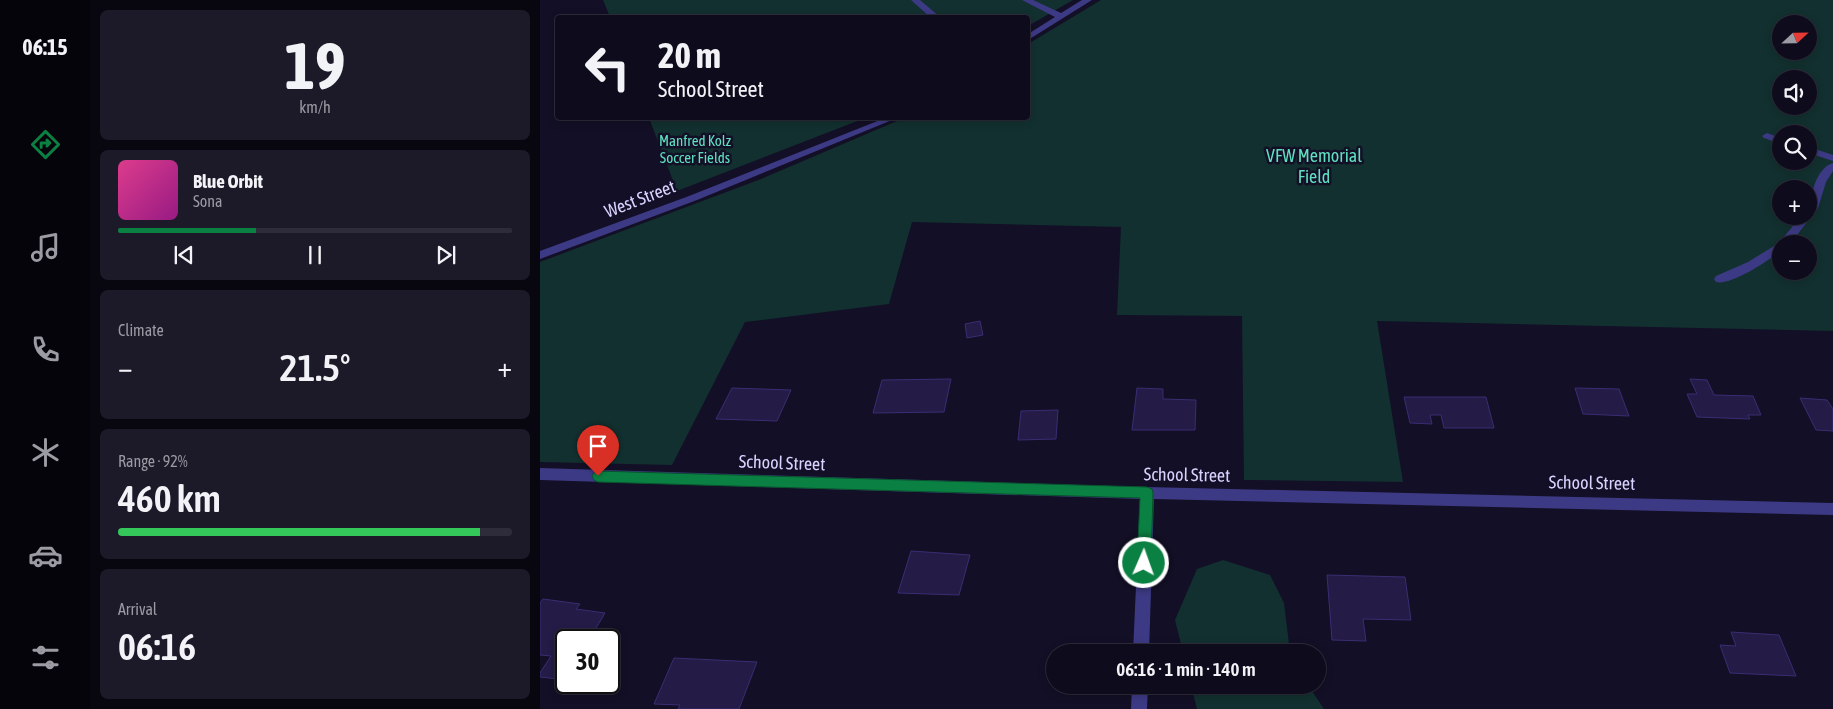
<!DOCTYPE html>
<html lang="en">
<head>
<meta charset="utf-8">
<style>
  :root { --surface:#0e0b1c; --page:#1c1929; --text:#f1f3f6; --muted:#9b9ba3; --line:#2e2b3b; --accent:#0b8043 }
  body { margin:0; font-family:"Asap Condensed",sans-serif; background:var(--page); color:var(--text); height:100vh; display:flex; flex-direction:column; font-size:19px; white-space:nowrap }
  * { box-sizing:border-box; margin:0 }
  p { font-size:16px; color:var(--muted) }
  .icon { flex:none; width:28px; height:28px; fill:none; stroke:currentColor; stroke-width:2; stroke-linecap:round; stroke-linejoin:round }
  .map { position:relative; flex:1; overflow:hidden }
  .sheet { display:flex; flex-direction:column; gap:10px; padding:10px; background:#08060f; width:450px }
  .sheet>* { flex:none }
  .hud { position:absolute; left:15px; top:15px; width:475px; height:105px; border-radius:5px; box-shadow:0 2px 8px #0003,0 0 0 1px var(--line); background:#0e0b1c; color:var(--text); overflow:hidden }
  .needle { width:32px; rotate:68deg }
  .buttons { position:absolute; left:1232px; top:15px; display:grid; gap:10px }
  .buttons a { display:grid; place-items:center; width:45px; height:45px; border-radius:50%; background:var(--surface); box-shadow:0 2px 8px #0003,0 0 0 1px var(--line); font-size:25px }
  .speed { position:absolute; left:15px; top:629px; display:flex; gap:10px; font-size:25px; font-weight:700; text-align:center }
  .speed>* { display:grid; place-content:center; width:65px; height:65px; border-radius:50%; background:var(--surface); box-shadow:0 2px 8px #0003,0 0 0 1px var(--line); line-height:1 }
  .speed .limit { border:2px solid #111; border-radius:8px; background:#fff; color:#111 }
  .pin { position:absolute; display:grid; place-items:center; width:42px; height:42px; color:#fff; margin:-51px -21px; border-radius:50% 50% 50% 0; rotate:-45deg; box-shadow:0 0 5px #0007 }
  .pin .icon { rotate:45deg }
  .me { position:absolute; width:55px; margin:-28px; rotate:2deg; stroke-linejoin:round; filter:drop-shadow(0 0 4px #0008) }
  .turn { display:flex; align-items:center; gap:18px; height:105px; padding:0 20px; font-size:22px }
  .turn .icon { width:65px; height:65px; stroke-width:2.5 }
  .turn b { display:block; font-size:35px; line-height:42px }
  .big { font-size:38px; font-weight:600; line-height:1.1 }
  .sheet .card { flex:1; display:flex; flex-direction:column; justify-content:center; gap:8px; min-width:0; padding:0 18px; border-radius:8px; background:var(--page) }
  .sheet .dial { align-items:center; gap:0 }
  .dial b { font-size:65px; line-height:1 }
  .song { display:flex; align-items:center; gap:15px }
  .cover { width:60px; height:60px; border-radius:8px; background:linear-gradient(135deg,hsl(330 70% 55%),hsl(310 70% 35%)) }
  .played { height:5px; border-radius:2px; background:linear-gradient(90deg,var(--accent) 35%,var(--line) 35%) }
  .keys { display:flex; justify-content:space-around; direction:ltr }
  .heat { display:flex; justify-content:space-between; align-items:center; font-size:28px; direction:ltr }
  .charge { height:8px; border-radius:4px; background:linear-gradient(90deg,#34c759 92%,var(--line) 0) }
  .trip { position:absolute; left:506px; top:644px; width:280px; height:50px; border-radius:25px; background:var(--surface); box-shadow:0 2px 8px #0003,0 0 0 1px var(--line); font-weight:600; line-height:50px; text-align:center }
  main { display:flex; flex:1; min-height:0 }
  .tab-bar { display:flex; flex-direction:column; width:90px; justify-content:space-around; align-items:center; background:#06040b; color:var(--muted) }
  .tab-bar .icon { width:35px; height:35px }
  .tab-bar .selected { color:var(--accent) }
  .tab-bar b { font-size:22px; color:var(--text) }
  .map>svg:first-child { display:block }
  .green { fill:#12302f; fill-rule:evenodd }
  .building { fill:#241b47; stroke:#3b2d73 }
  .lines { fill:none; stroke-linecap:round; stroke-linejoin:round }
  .minor { fill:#3d3a85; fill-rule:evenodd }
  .route { fill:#0b8043; stroke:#07532c }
  .labels { text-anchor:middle; stroke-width:5; stroke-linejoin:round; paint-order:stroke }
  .far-park-label { font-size:15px; fill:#5fe0c0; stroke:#130f26 }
  .park-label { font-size:18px; fill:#5fe0c0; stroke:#130f26 }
  .street-label { font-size:18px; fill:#d9d4ff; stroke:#130f26 }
</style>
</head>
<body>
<main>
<nav class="tab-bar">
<b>06:15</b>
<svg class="icon selected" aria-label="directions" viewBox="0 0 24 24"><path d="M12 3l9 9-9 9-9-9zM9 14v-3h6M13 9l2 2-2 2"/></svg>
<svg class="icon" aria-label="music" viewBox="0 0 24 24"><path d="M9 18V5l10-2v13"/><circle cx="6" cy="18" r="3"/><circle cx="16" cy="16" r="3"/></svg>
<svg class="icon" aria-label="phone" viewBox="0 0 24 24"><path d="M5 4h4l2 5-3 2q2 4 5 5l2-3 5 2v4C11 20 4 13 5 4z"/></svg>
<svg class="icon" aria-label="climate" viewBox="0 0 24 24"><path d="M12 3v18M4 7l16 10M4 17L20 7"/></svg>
<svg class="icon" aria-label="car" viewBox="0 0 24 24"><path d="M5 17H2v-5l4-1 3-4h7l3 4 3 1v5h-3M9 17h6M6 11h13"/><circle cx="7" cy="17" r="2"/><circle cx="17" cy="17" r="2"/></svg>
<svg class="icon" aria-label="filters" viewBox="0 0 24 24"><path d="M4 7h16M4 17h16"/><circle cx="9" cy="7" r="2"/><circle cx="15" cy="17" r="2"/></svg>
</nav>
<section class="sheet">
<div class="card dial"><b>19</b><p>km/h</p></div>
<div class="card">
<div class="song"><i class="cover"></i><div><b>Blue Orbit</b><p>Sona</p></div></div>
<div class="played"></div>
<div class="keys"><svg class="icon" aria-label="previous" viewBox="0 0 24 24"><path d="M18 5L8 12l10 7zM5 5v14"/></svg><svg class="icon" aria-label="pause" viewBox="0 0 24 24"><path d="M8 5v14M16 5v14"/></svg><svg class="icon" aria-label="next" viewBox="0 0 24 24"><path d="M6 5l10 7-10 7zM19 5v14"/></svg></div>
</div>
<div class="card"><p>Climate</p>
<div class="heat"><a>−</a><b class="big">21.5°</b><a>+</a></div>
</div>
<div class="card"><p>Range · 92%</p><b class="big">460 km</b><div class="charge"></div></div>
<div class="card"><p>Arrival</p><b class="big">06:16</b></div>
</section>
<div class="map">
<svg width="1293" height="709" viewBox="0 0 1293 709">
  <rect width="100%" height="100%" fill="#130f26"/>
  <g class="green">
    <path d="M63,0H533L488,26V18L70,17Z"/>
    <path d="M561,0H1293V331L837,321L863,482L704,480L702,316L577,315L581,227L372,222L349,304L205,322L132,465L0,462V262L221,179L364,118H488V44ZM1241,24H1269V51H1241ZM1241,79H1269V106H1241ZM1241,134H1269V161H1241ZM1241,189H1269V216H1241ZM1241,244H1269V271H1241Z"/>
    <path d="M109,118H325L137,191Z"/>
    <path d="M683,560L730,575L744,603L750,652H643L635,620L657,569Z"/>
    <path d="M651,685H768L784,709H657Z"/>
  </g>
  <g class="building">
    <path d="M440,321L443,335L427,338L425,324Z"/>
    <path d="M411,379L404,412L333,413L342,380Z"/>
    <path d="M1150,379L1167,380L1174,395L1213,396L1221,415H1208L1210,419L1157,417L1147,394H1157Z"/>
    <path d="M192,388L251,390L237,421L176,419Z"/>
    <path d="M597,388L623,389V399L656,400L655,430H592Z"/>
    <path d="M1035,388L1079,389L1089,416L1043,414Z"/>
    <path d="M864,397H946L954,428H904L901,415H890L892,424L870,423Z"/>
    <path d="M1260,398L1287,400L1293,409V431L1276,430Z"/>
    <path d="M518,410L516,439L478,440L481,411Z"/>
    <path d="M371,551L430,555L419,595L358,593Z"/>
    <path d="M787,575L865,577L871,620L823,619L826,641L792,640Z"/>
    <path d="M3,599L40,604L36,609L65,613L49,640H26V680L0,677V673L11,656L0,655V603Z"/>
    <path d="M1191,632L1239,635L1256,676L1190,673L1180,645L1196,646Z"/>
    <path d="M134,658L217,662L199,709H138L140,705L114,704Z"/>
  </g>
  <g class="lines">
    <g class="minor">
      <path d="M371,0H380L401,18H391Z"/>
      <path d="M482,0H493L521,13L542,0H552L488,40V34L515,17Z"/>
      <path d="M345,118H357L157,200L0,259V251L149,196Z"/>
      <path d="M1227,133L1241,138V144L1224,138L1222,136Z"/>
      <path d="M1269,147L1293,155V161L1269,153Z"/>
      <path d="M1293,163V171L1286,182L1278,208L1250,244H1241V251C1229,260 1191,286 1176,282L1174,279L1176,276L1208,262L1239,243L1261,216H1269C1269,200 1275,168 1293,163Z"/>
      <path d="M0,468L607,487L1293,503V515L614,499L609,652H593L600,499L0,480Z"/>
      <path d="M592,685H608L607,709H591Z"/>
    </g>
  </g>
  <path class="route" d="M58,471L607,487L612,489L613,493L611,563L609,568L604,569L599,568L597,563L600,498L58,482L54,480L52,476L54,473Z"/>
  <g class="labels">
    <g class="far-park-label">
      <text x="155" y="146">Manfred Kolz<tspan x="155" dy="17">Soccer Fields</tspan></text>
    </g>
    <g class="park-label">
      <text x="774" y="162">VFW Memorial<tspan x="774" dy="21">Field</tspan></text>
    </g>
    <g class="street-label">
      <text transform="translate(100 199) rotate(-21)" y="6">West Street</text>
      <text transform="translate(242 463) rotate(2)" y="6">School Street</text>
      <text transform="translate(647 475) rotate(1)" y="6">School Street</text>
      <text transform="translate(1052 483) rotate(1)" y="6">School Street</text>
    </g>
  </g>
</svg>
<div class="buttons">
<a><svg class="needle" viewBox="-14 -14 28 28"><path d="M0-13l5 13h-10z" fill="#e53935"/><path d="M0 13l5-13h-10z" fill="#9b9ba3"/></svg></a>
<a><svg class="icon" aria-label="sound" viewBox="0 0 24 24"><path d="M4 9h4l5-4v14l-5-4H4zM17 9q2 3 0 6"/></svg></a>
<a><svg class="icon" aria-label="search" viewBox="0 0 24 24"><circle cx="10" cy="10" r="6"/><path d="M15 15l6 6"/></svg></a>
<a>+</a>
<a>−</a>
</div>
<div class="speed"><div class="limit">30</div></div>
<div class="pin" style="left:58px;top:476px;background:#d93025"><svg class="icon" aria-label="arrive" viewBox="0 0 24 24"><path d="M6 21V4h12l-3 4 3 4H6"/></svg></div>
<svg class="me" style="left:604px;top:563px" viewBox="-20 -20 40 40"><circle r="17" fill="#0b8043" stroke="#fff" stroke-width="3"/><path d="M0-11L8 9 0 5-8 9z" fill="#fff"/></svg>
<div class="trip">06:16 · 1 min · 140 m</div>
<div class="hud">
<div class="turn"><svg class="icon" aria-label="left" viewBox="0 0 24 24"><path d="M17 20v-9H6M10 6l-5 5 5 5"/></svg><div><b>20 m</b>School Street</div></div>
</div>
</div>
</main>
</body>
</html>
